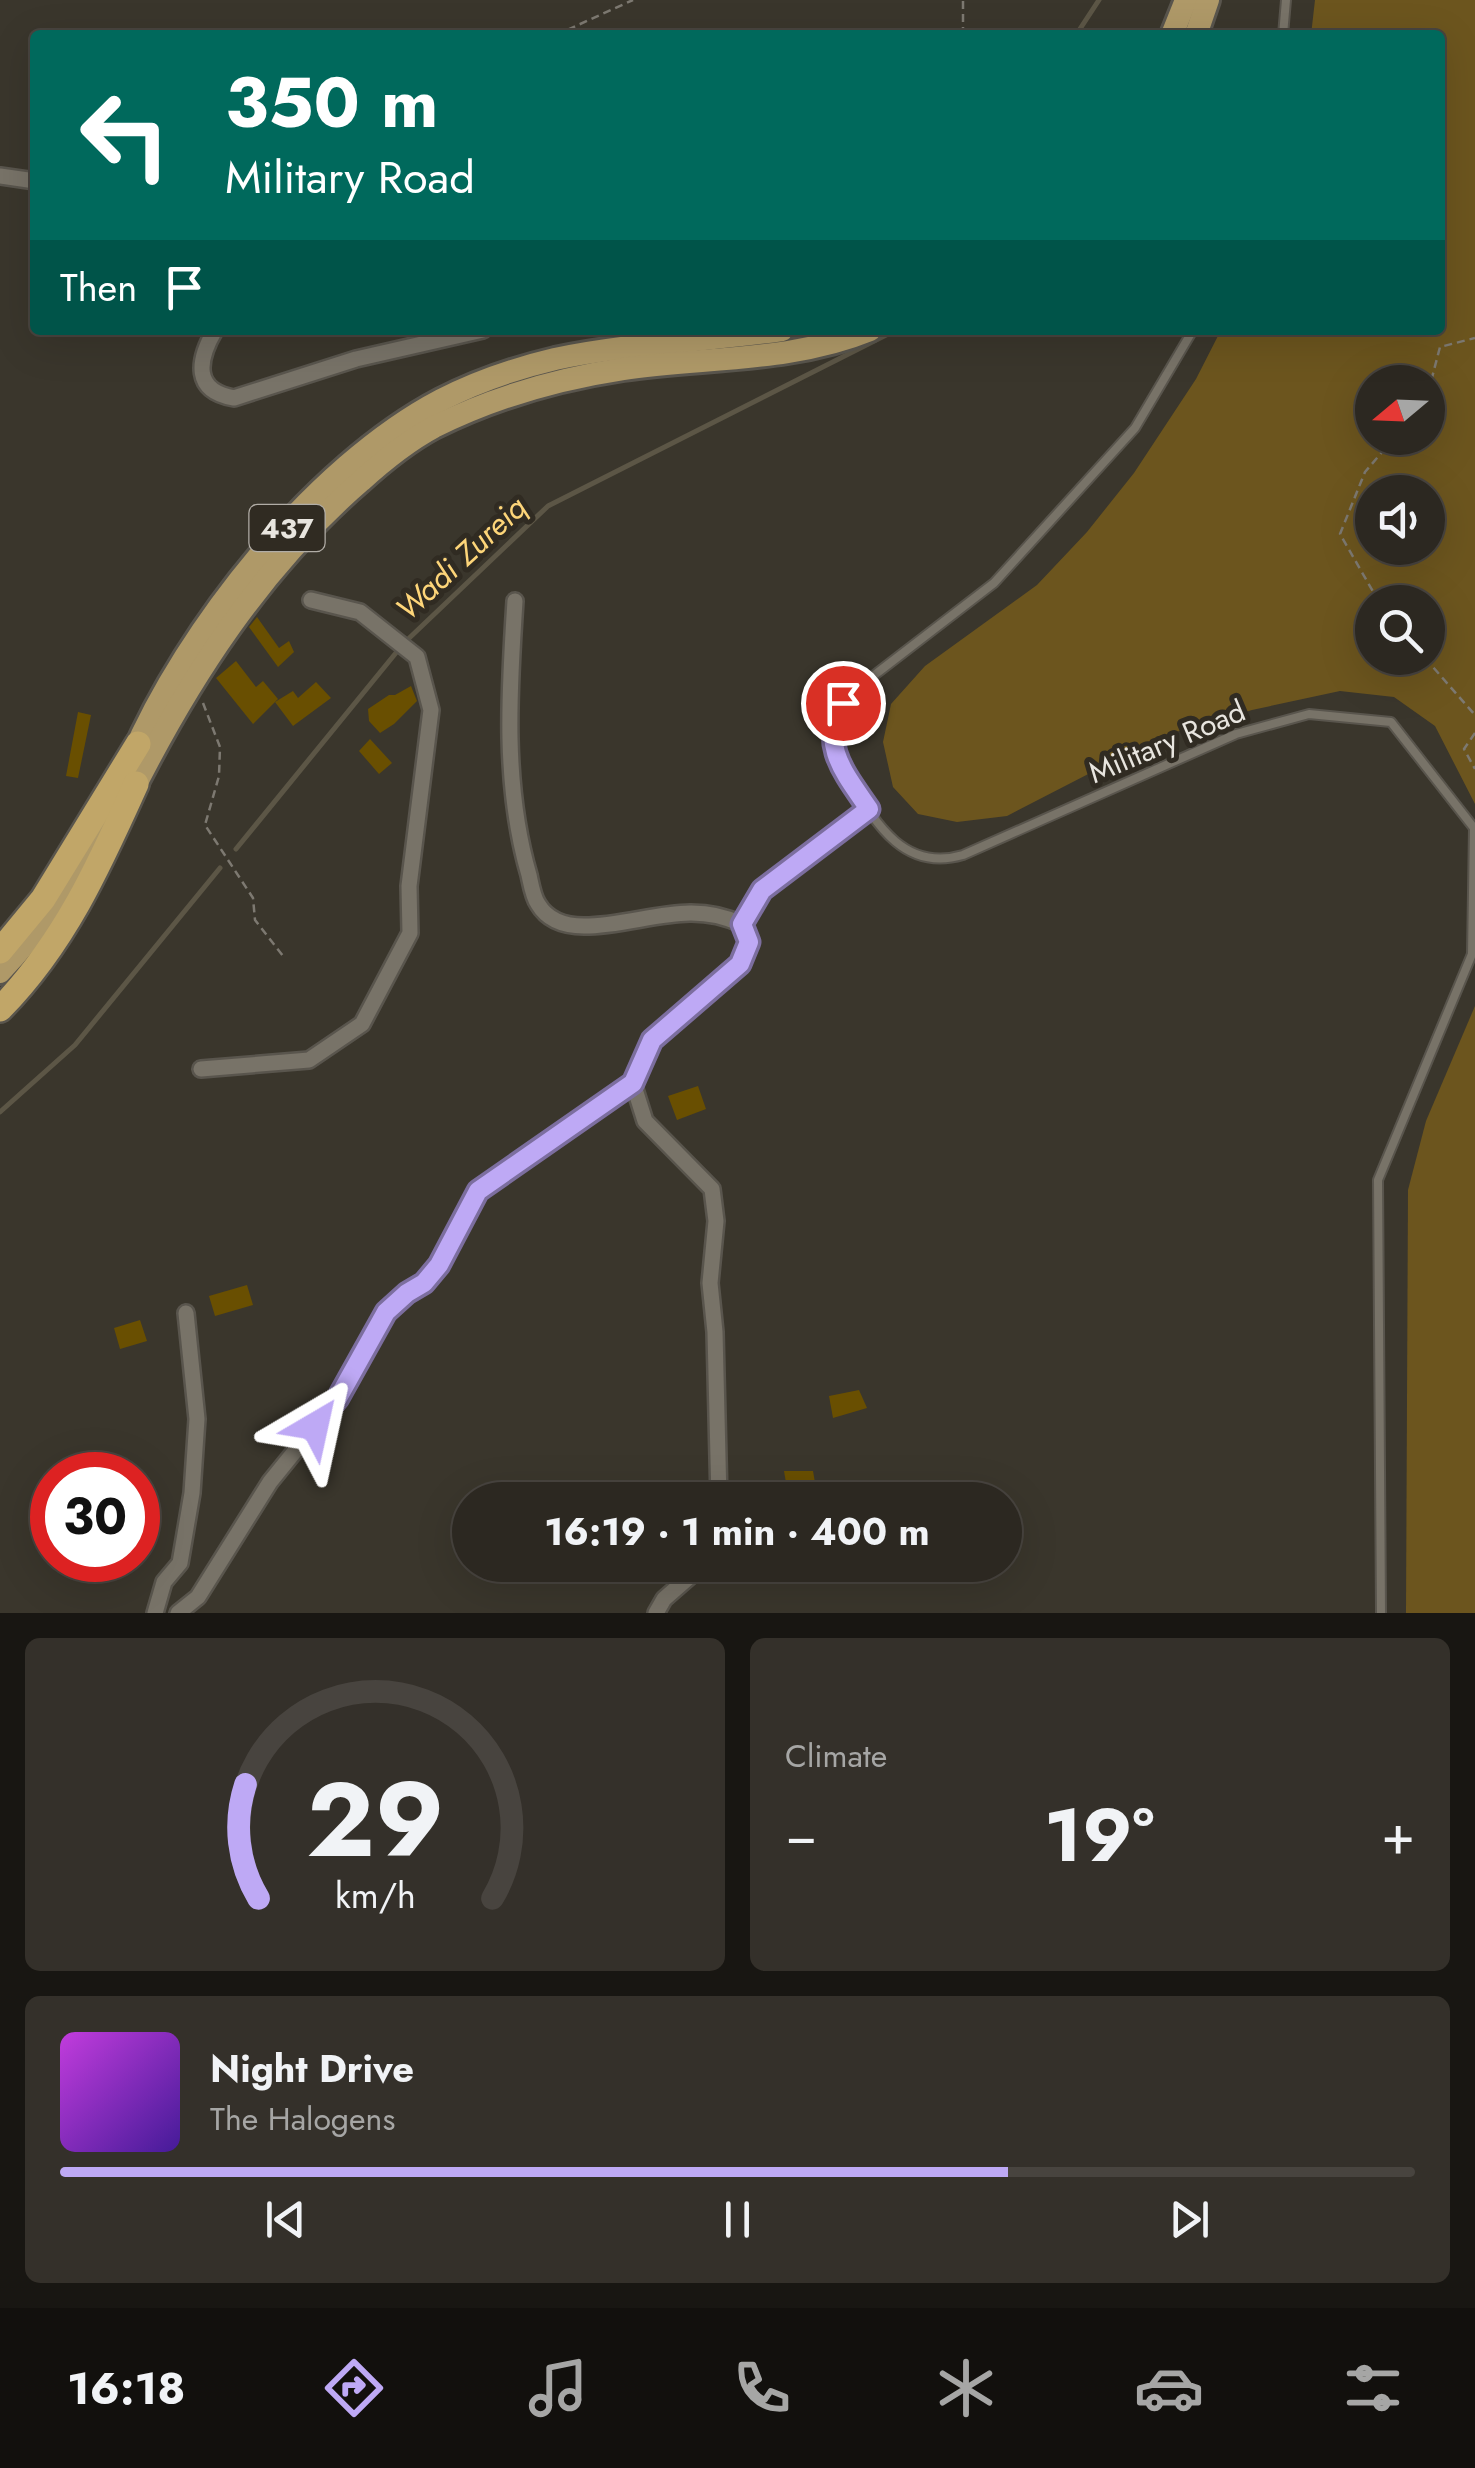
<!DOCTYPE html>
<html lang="en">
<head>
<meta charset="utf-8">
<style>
  :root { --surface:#2c2821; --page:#34302a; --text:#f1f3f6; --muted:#a6a6a5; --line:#48443f; --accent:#bea9f5 }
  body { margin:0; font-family:Jost,sans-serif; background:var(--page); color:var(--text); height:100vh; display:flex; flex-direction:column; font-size:38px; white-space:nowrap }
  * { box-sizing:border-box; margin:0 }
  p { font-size:32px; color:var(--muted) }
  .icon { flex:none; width:55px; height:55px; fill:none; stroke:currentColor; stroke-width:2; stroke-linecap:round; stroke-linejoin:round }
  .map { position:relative; height:1613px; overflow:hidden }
  .drawer { display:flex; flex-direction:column; gap:25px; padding:25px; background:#181612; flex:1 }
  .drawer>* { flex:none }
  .guide { position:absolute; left:30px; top:30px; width:1415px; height:305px; border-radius:10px; box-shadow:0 10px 40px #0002,0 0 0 2px var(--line); background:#00695c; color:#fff; overflow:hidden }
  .needle { width:65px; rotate:251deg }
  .fabs { position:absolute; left:1355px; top:365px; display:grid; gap:20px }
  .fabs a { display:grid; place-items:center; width:90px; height:90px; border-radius:50%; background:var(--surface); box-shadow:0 10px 40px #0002,0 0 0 2px var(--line); font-size:50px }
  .speed { position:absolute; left:30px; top:1452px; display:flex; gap:20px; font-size:50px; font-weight:700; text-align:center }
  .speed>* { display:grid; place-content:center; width:130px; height:130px; border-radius:50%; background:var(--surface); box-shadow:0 10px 40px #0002,0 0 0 2px var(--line); line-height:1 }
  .speed .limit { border:15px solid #d22; background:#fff; color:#111 }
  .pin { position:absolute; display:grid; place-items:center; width:85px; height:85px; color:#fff; margin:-42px; border:5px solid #fff; border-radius:50%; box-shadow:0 2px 10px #0007 }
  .me { position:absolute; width:110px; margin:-55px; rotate:36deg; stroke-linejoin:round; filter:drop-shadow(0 0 8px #0008) }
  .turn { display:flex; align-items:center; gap:35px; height:210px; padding:0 30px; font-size:45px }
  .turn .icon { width:130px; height:130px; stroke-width:2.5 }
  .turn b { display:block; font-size:70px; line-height:85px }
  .then { display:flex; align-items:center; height:95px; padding:0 30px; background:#0003; gap:20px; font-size:38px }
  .big { font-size:75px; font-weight:700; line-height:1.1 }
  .drawer .widget { flex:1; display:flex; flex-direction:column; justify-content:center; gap:15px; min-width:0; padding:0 35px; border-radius:15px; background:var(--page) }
  .drawer .dial { align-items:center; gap:0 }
  .dial svg { height:260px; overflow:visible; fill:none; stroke:var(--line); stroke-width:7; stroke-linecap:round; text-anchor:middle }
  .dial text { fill:var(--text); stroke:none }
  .song { display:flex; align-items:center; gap:30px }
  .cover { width:120px; height:120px; border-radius:15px; background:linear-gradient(135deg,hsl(290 70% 55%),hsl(260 70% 35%)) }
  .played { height:10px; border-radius:5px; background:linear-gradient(90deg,var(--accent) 70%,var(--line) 70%) }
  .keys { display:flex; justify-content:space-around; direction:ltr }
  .heat { display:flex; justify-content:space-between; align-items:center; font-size:55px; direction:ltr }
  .drawer .tiles { flex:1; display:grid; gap:25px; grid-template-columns:1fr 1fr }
  .widget:last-child { grid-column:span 2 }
  .trip { position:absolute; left:452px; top:1482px; width:570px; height:100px; border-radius:50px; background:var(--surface); box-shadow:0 10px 40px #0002,0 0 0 2px var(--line); font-weight:700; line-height:100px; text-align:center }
  .tab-bar { display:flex; height:160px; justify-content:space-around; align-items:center; background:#12100d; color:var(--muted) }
  .tab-bar .icon { width:70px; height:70px }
  .tab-bar .active { color:var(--accent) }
  .tab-bar b { font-size:45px; color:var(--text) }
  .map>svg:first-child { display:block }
  .green { fill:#6c551e; fill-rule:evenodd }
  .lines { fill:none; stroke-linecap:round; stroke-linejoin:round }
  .stream { stroke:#5c5646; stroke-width:5 }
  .building { fill:#694f01 }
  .service-casing { stroke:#59554d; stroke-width:12 }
  .minor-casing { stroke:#59554d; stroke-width:20 }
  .primary-casing { stroke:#59554d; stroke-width:28 }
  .trunk-casing { stroke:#59554d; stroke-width:30 }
  .path { stroke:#7d7971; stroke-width:2.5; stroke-dasharray:8 5; stroke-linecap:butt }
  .service { stroke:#787368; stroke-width:8 }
  .minor { stroke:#787368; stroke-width:15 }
  .primary { stroke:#af9968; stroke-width:22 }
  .trunk { stroke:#c1a668; stroke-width:25 }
  .route-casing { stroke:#7c6e9f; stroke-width:25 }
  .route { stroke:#bea9f5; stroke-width:18 }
  .labels { text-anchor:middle; stroke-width:10; stroke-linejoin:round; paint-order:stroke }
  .shield { fill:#302b22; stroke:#b1ada6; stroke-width:2.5 }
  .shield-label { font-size:28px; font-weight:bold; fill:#e8e5df }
  .street-label { font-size:30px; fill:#e8e5df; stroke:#302b22 }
  .water-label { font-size:32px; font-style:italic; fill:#fdd579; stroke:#302b22 }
</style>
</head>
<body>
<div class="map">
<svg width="1475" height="1613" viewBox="0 0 1475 1613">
  <rect width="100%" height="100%" fill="#3a362c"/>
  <g class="green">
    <path d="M1315,0H1475V804L1435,726L1394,697L1340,691L1252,710L1162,736L1007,816L957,822L918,814L893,787L883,742L891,704L925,666L1037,585L1087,532L1134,473L1196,379L1221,330H1440V35H1311ZM1372,382H1428V438H1372ZM1372,492H1428V548H1372ZM1372,602H1428V658H1372Z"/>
    <path d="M1475,1006V1613H1406L1408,1190L1426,1121Z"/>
  </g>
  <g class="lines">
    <g class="stream">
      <path d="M1076,35L1099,0"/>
      <path d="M236,849L404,643L548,506L894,331"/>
      <path d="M0,1112L75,1045L220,868"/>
    </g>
  </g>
  <g class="building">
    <path d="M257,617L279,648L289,641L294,652L278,667L249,627Z"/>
    <path d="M236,661L256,687L263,681L278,699L253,724L216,678Z"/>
    <path d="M316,682L331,698L293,726L275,702L293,691L298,698Z"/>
    <path d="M411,686L417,701L394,724L380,733L369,721L368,709L389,695H395Z"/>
    <path d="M78,712L91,715L78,778L66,776Z"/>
    <path d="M370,739L392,763L379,774L359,751Z"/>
    <path d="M698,1086L706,1109L677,1120L668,1096Z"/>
    <path d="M247,1285L253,1305L215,1316L209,1296Z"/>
    <path d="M140,1320L147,1341L120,1349L114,1328Z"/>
    <path d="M859,1390L867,1408L833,1418L829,1396Z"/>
    <path d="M784,1471H813L818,1500H789Z"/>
  </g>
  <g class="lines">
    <defs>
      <g id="service">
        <path d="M1283,35L1286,0"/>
        <path d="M1193,330L1135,428L994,583L851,693C833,715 828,733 837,760C868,807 895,875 963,855L1236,734L1309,714L1391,722L1474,828L1472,954L1378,1180L1381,1613"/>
      </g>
      <g id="minor">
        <path d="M0,176L35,181"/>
        <path d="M215,330C197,361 193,391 234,398L356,359L483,330"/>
        <path d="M515,601C509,692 503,786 529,875C531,884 533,897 538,904C548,921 565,926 584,926C639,926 688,898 741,924L749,942L740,964L652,1040L633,1083L645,1121L712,1189L716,1221L710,1283L715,1332L719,1500"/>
        <path d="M741,924L762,890L869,809"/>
        <path d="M201,1069L309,1060L362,1024L410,933L409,886L431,710L417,657L360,612L311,600"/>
        <path d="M155,1613L164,1582L180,1563L192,1493L197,1419L186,1313"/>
        <path d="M178,1613L198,1597L270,1482L338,1398L386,1312L407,1293L424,1283L439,1265L479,1191L633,1083"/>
        <path d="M656,1613L664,1599L703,1565"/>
      </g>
      <g id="primary">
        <path d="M1172,35L1186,0"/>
        <path d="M1196,35L1208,0"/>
        <path d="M131,759C186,629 315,466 441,400C476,382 517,368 555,359C630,343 707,341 782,330"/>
        <path d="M129,798C188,680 260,568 361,481C383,461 408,441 434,427C494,397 557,379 623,369C705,357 792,362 870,330"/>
        <path d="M0,972C44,926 78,872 106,815"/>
      </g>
      <g id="trunk">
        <path d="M0,951L43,899L138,744"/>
        <path d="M0,1009C64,944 99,866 136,784"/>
      </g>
    </defs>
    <use href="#service" class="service-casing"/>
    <use href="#minor" class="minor-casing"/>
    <use href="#primary" class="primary-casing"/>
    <use href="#trunk" class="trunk-casing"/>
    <g class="path">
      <path d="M556,35L633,0"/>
      <path d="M963,35V0"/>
      <path d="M1428,393L1440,347L1475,338"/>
      <path d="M1379,602L1340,534L1365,472L1394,438"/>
      <path d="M1425,658L1475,715"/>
      <path d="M203,703L220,747L219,776L205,825L253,898L255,920L283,956"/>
      <path d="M1475,733L1464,749L1475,769"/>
    </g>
    <use href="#service" class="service"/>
    <use href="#minor" class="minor"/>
    <use href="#primary" class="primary"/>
    <use href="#trunk" class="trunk"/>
  </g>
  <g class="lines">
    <defs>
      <path id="route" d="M315,1426L338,1398L386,1312L407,1293L424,1283L439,1265L478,1191L633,1083L652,1040L740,964L749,942L742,924L762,890L869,809C846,775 818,744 843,703"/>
    </defs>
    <use href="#route" class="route-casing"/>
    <use href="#route" class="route"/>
  </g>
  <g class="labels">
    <rect class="shield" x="249.5" y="505" width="75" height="46" rx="8"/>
    <g class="shield-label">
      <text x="287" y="538">437</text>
    </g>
    <g class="street-label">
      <text transform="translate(1167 742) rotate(-23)" y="10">Military Road</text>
    </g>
    <g class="water-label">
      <text transform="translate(461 558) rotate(-43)" y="11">Wadi Zureiq</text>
    </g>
  </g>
</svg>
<div class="fabs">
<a><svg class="needle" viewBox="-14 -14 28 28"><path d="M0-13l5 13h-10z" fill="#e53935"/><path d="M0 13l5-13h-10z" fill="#a6a6a5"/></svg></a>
<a><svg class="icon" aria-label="sound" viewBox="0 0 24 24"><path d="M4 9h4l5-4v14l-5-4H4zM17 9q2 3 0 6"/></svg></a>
<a><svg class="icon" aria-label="search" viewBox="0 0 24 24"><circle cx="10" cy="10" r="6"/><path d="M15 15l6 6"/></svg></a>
</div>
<div class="speed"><div class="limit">30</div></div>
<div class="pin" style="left:843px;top:703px;background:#d93025"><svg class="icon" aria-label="arrive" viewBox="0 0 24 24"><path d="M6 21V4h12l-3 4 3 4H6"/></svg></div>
<svg class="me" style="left:315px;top:1426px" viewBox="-20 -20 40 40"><path d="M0-17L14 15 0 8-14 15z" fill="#bea9f5" stroke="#fff" stroke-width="4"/></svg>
<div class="trip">16:19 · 1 min · 400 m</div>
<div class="guide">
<div class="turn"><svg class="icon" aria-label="left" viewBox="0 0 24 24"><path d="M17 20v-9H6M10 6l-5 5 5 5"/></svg><div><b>350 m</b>Military Road</div></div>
<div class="then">Then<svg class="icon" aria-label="arrive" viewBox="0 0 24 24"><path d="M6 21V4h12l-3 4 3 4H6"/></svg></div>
</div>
</div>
<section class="drawer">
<div class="tiles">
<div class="widget dial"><svg viewBox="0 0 100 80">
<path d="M14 69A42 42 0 1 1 86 69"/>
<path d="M14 69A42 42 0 0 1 10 34" stroke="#bea9f5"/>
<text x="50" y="56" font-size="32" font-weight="700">29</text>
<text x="50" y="72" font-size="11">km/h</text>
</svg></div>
<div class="widget"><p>Climate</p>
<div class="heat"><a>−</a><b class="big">19°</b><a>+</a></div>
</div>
<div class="widget">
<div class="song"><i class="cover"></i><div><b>Night Drive</b><p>The Halogens</p></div></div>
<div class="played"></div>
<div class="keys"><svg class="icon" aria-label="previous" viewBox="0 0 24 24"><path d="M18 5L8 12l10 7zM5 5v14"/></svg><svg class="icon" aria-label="pause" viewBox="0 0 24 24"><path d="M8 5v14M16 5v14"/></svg><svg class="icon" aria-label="next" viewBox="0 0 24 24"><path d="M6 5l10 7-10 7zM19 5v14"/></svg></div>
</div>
</div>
</section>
<nav class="tab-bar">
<b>16:18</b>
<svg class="icon active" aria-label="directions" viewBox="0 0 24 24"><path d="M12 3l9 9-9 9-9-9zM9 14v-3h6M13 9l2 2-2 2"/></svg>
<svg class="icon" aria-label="music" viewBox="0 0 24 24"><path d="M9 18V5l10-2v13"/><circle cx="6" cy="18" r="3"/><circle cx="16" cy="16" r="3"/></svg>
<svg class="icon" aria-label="phone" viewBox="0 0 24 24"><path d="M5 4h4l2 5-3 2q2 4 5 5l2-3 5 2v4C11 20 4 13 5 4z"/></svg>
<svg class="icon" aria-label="climate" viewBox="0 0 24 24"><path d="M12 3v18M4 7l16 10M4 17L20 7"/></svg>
<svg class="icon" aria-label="car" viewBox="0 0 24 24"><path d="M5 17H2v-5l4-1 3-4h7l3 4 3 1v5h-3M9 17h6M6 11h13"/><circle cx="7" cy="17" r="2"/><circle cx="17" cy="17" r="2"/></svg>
<svg class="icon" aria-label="filters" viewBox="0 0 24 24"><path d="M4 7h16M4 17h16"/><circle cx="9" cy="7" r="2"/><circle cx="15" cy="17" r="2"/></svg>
</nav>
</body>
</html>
